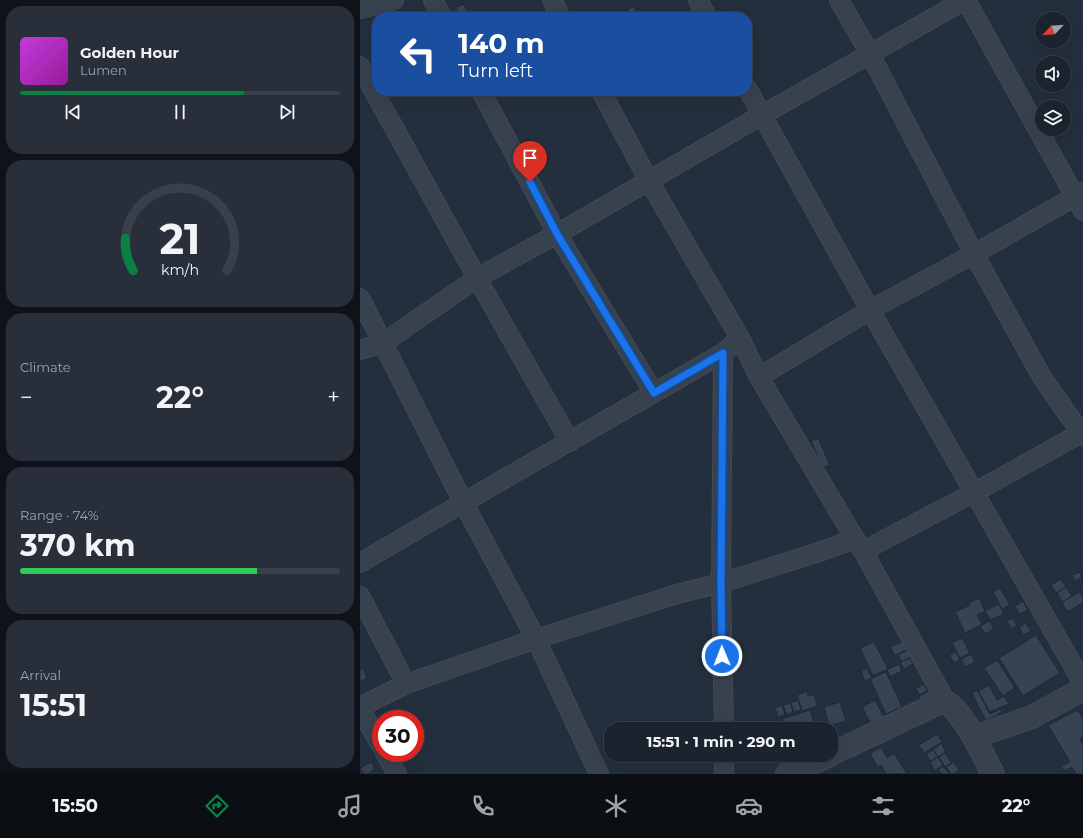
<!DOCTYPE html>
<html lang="en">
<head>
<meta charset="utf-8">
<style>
  :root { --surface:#1b232e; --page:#282f3a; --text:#f1f3f6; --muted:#a0a4aa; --line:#39404a; --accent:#0b8043 }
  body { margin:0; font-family:Montserrat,sans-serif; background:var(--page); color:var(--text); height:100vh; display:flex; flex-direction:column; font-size:15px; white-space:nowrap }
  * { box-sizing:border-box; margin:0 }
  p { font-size:13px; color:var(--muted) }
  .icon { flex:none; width:22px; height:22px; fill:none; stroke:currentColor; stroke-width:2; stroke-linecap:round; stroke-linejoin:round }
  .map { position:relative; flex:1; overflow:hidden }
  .details { display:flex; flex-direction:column; gap:6px; padding:6px; background:#0f1319; width:360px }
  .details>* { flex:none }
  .banner { position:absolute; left:12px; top:12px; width:380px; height:84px; border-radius:16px; box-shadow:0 4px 16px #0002,0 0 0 1px var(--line); background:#1a4fa0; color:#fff; overflow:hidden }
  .needle { width:26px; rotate:244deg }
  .controls { position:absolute; left:675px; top:12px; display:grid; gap:8px }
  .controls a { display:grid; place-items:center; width:36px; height:36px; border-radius:50%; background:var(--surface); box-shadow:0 4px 16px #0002,0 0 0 1px var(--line); font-size:20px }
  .speed { position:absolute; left:12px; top:710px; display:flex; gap:8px; font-size:20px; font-weight:700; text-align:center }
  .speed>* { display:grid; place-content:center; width:52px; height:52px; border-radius:50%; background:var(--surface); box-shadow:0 4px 16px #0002,0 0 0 1px var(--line); line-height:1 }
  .speed .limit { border:6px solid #d22; background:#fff; color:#111 }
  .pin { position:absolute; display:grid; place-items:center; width:34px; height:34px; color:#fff; margin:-41px -17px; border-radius:50% 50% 50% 0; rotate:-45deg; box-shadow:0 0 4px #0007 }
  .pin .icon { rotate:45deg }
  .me { position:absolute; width:44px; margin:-22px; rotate:359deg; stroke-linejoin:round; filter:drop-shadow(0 0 3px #0008) }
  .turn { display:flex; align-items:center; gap:14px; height:84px; padding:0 20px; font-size:18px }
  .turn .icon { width:52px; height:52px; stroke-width:2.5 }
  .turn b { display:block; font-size:28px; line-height:34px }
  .big { font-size:30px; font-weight:700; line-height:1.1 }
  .details .card { flex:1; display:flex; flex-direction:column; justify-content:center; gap:6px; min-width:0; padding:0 14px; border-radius:16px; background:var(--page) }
  .details .dial { align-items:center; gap:0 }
  .dial svg { height:104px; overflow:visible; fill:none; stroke:var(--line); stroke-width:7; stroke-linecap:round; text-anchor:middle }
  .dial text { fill:var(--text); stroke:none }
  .song { display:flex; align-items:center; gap:12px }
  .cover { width:48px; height:48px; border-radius:6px; background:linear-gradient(135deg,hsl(290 70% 55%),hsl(300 70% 35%)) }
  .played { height:4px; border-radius:2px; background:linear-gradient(90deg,var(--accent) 70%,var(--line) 70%) }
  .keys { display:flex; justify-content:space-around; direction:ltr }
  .heat { display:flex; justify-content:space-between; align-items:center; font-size:22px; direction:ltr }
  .charge { height:6px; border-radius:3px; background:linear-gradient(90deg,#34c759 74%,var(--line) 0) }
  .trip { position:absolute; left:244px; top:722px; width:234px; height:40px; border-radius:16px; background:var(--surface); box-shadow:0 4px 16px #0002,0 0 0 1px var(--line); font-weight:700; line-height:40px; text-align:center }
  .tab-bar { display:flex; height:64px; justify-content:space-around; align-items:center; background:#0b0e12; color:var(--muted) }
  .tab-bar .icon { width:28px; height:28px }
  .tab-bar .on { color:var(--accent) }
  .tab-bar b { font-size:18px; color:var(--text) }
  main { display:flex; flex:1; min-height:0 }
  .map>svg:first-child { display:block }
  .building { fill:#364354; stroke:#1f2835 }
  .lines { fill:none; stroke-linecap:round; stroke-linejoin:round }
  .minor-casing { stroke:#414a57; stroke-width:20 }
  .tertiary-casing { stroke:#414a57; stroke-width:24 }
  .minor { stroke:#38414e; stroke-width:18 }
  .tertiary { stroke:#38414e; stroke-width:22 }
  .route-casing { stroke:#114b97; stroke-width:10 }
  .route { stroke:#1a73e8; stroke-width:7 }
</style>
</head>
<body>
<main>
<section class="details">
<div class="card">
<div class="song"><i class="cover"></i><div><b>Golden Hour</b><p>Lumen</p></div></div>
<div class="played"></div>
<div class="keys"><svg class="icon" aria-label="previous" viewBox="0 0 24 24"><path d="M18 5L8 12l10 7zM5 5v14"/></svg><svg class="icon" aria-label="pause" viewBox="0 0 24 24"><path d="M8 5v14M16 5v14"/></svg><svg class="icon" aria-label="next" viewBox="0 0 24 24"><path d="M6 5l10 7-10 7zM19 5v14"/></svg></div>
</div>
<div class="card dial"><svg viewBox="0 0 100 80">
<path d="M14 69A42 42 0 1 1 86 69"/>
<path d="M14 69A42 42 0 0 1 8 44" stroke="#0b8043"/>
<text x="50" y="56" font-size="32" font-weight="700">21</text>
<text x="50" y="72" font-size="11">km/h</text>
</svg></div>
<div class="card"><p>Climate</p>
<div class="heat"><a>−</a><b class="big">22°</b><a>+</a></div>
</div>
<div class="card"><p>Range · 74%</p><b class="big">370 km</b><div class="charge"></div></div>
<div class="card"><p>Arrival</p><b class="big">15:51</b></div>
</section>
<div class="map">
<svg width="723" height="774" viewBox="0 0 723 774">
  <rect width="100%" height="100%" fill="#242f3e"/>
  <g class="building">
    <path d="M104,4L109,14L100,17L96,7Z"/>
    <path d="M274,6L277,13L270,17L267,10Z"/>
    <path d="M458,438L470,465L463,468L451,441Z"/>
    <path d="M720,572L722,578L715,581L712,575Z"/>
    <path d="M701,579L706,587L696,593L691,585Z"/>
    <path d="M706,587L712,596L702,602L697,593Z"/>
    <path d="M640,588L650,605L642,609L633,592Z"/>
    <path d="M720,592L723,598V603L707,612L702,602Z"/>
    <path d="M619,598L625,611L617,615L622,624L605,633L595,612L610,605L609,603Z"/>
    <path d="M663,601L668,610L659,614L655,606Z"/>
    <path d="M639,604L644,614L630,620L625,611Z"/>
    <path d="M653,618L657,626L651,629L647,621Z"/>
    <path d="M630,621L634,629L625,634L620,626Z"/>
    <path d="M666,623L671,631L663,635L659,627Z"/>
    <path d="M676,635L700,673L663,696L639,658Z"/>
    <path d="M602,638L610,653L600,658L592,643Z"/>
    <path d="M543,641L547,649L535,656L530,647Z"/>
    <path d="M514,642L528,669L513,676L500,648Z"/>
    <path d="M549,649L552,656L542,662L538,655Z"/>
    <path d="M596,652L600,660L594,663L589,655Z"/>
    <path d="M611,654L615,662L605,667L601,659Z"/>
    <path d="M550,658L553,664L544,669L540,662Z"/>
    <path d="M637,660L655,688L643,696L624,668Z"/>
    <path d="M539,664L542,671L530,677L527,670Z"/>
    <path d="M3,668L7,678L0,682V670Z"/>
    <path d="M507,668L512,678L505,681L501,671Z"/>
    <path d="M526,672L542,707L526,714L510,679Z"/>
    <path d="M568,679L575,692L561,700L559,696L569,691L564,681Z"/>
    <path d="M564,684L567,691L559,695L556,688Z"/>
    <path d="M629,685L637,700L644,696L649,704L630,712L618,691Z"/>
    <path d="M617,690L630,714L640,709L642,712L626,721L612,693Z"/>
    <path d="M447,691L448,696L454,695L458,706L442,711L437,695Z"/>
    <path d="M438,700L441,710L434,712L431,703Z"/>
    <path d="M515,700L524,717L511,724L502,707Z"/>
    <path d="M480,702L486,721L469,726L464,707Z"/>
    <path d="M430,703L433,712L427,715L423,705Z"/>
    <path d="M422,705L425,715L418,717L415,708Z"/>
    <path d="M450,710L456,729H447L444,722L430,726L431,729H425L422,719Z"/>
    <path d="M718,710L723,719V737L720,739L723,745V774H716L712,767L704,771L701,766L710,762L688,725Z"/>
    <path d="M577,734L582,742L564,753L559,745Z"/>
    <path d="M581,743L585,750V753L578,757L573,749L578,747V745Z"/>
    <path d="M521,747L527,758L534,753L547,774H526L521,765L518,767L510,754Z"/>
    <path d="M573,750L578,757L570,761L566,754Z"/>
    <path d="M585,753L592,763L585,767L579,757Z"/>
    <path d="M578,757L583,765L575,771L570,762Z"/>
    <path d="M11,762L15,769L7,774H4L0,768Z"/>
    <path d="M594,762L599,770L594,774H591L586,767Z"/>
    <path d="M583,766L589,774H581L578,770Z"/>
  </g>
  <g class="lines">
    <defs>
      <g id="minor">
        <path d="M73,0L82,17"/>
        <path d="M192,0L201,17"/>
        <path d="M338,0L347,17"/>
        <path d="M479,0L510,54L614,254L683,379L723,436"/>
        <path d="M606,0L723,211"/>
        <path d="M0,9L34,0"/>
        <path d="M0,66L117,278L210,442"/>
        <path d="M387,88L510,310L723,683"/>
        <path d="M121,91L197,234L294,393"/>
        <path d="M241,91L289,181L380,338L399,377L495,539L503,551L586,702"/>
        <path d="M0,298L103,502L176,639L239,774"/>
        <path d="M0,350L23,343L117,278L197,234L402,115L605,0"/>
        <path d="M363,353L361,583L364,729"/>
        <path d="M399,377L510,310L614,254L723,192"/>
        <path d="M503,551L615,492L723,432"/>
        <path d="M0,563C120,492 242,423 363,353L380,338"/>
        <path d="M0,596L46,684"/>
        <path d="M0,707L46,684L176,639L317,594L361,583L459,552L495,539"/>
        <path d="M0,708L21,746"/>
        <path d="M25,753L37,774"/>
        <path d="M364,755V774"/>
      </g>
      <g id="tertiary">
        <path d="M614,737L672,717L723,689"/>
        <path d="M471,754L577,704L586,702C604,713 623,755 633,774"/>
        <path d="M427,774L470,755"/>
      </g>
    </defs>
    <use href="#minor" class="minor-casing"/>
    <use href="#tertiary" class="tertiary-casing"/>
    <use href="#minor" class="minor"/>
    <use href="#tertiary" class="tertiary"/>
  </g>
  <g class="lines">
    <defs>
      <path id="route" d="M170,182L197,234L294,393L363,353L361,583L362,656"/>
    </defs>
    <use href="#route" class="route-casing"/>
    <use href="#route" class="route"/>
  </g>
</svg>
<div class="controls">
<a><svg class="needle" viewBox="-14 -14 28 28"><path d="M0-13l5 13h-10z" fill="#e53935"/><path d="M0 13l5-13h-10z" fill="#a0a4aa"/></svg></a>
<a><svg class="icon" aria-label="sound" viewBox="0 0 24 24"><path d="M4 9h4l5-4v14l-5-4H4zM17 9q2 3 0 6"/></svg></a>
<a><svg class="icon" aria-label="layers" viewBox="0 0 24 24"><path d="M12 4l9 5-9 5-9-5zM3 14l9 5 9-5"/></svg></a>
</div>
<div class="speed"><div class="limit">30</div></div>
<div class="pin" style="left:170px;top:182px;background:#d93025"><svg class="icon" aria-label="arrive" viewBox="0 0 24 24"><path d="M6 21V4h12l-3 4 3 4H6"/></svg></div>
<svg class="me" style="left:362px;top:656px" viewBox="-20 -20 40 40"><circle r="17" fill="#1a73e8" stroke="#fff" stroke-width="3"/><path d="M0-11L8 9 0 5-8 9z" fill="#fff"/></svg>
<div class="trip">15:51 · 1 min · 290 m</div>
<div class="banner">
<div class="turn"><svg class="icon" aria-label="left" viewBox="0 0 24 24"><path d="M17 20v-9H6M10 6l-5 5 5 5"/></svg><div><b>140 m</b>Turn left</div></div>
</div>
</div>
</main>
<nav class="tab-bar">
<b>15:50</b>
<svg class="icon on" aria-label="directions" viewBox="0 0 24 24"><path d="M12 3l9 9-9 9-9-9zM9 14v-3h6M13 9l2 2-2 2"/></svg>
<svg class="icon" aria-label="music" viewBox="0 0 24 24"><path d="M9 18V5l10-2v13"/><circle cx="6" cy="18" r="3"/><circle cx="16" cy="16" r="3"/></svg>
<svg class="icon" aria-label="phone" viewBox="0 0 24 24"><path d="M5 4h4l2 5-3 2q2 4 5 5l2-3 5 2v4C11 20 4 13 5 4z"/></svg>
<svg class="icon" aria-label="climate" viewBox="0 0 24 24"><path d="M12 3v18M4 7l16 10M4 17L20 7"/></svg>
<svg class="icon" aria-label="car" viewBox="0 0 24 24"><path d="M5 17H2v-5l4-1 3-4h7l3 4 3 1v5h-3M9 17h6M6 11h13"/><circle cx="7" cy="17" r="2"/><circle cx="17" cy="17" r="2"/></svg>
<svg class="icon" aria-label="filters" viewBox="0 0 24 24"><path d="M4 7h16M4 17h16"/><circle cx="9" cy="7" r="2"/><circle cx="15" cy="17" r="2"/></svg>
<b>22°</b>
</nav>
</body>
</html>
